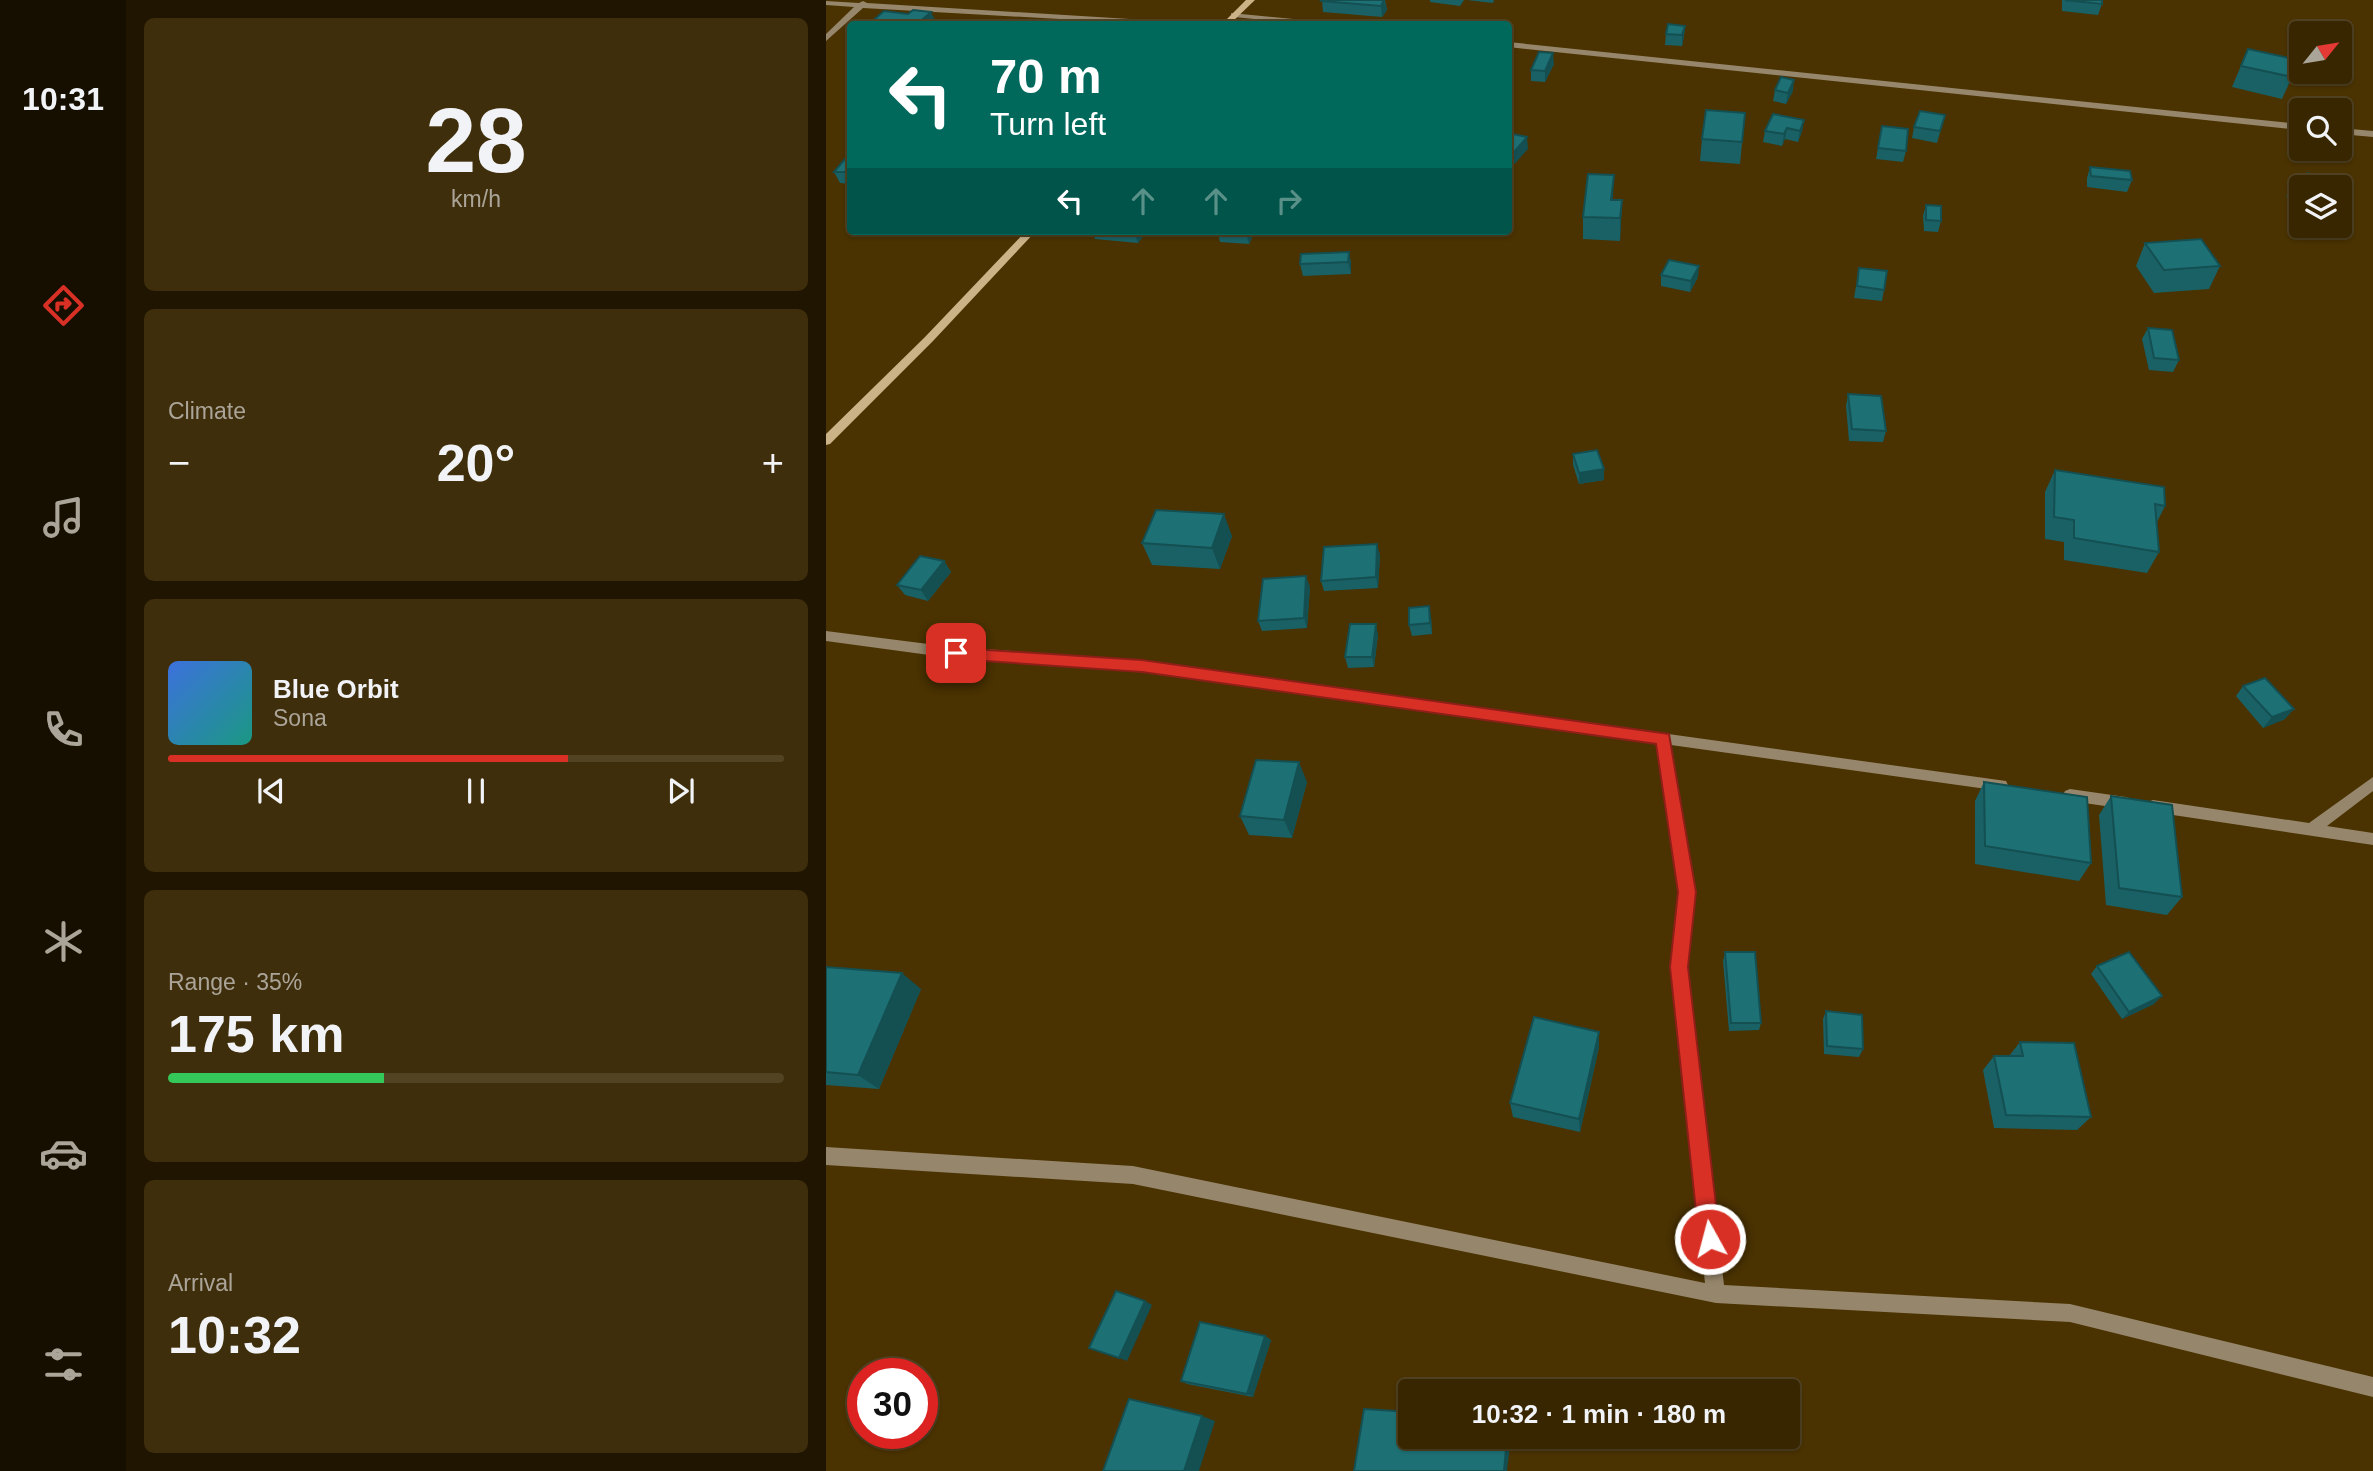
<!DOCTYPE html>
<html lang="en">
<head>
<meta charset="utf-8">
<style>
  :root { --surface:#382601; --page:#3f2e0b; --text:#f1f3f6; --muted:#aba599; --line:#524323; --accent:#d93025 }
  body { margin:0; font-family:Arial,sans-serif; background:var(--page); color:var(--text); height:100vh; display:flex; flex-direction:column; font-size:26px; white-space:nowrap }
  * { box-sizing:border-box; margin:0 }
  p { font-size:23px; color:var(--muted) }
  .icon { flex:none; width:38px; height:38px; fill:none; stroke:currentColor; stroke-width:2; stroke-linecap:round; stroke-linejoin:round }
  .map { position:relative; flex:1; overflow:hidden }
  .panel { display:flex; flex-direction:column; gap:18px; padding:18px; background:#1f1501; width:700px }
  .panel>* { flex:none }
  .top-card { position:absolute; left:21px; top:21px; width:665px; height:214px; border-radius:7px; box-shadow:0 2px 5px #0004,0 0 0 2px var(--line); background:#00695c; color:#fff; overflow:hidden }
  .needle { width:46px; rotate:60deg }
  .tools { position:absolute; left:1463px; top:21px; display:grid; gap:14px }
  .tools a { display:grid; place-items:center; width:63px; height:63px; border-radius:7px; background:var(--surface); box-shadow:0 2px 5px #0004,0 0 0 2px var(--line); font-size:35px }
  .speed { position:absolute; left:21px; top:1358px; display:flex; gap:14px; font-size:35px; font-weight:700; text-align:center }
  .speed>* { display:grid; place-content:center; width:91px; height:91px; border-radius:50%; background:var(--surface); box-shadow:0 2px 5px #0004,0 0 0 2px var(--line); line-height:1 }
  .speed .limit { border:10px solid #d22; background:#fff; color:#111 }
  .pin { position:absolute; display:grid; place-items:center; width:60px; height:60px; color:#fff; margin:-30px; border-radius:14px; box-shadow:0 4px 10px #0006 }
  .me { position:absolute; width:77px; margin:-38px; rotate:353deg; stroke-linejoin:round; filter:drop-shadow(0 0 5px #0008) }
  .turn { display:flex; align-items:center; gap:24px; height:147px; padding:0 28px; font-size:32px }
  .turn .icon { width:91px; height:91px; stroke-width:2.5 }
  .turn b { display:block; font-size:49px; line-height:60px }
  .lanes { display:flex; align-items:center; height:66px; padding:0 28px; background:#0003; justify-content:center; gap:35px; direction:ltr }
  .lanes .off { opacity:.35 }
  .big { font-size:52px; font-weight:600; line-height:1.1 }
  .panel .widget { flex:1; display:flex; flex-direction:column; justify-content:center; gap:10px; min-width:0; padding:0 24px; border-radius:10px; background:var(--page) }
  .panel .dial { align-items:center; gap:0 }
  .dial b { font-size:91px; line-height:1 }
  .song { display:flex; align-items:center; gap:21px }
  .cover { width:84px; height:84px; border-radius:10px; background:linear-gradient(135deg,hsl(220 70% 55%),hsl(170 70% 35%)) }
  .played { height:7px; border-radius:4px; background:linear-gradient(90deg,var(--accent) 65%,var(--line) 65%) }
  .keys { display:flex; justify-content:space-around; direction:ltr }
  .heat { display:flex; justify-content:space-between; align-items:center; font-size:38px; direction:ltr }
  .charge { height:10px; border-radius:5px; background:linear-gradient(90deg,#34c759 35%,var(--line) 0) }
  .trip { position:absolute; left:572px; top:1379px; width:402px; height:70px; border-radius:7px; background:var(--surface); box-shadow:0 2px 5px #0004,0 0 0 2px var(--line); font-weight:600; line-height:70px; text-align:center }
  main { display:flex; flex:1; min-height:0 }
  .dock { display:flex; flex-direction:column; width:126px; justify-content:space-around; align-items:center; background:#160f00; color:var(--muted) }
  .dock .icon { width:49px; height:49px }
  .dock .selected { color:var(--accent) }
  .dock b { font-size:32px; color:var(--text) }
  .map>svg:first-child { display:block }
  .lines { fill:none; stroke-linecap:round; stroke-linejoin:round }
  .street { fill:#96866b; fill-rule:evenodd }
  .secondary { fill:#ccb287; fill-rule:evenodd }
  .wall { fill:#196165 }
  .shaded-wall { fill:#144f52 }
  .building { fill:#1d7175; stroke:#144f52; stroke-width:2 }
  .route { fill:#d93025; stroke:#8d1f18; stroke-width:2 }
</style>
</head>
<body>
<main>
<nav class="dock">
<b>10:31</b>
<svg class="icon selected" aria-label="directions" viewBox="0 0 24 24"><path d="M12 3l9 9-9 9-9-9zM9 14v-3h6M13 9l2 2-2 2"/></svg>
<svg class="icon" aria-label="music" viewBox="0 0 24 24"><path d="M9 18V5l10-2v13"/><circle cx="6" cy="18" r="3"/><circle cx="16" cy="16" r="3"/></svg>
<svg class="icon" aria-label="phone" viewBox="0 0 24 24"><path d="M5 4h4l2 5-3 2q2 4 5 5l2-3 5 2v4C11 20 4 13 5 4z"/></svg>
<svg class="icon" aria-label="climate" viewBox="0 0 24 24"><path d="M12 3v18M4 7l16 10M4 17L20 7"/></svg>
<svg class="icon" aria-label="car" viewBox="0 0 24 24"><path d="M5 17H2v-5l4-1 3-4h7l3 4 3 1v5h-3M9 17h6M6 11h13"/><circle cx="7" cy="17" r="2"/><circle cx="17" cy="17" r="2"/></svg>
<svg class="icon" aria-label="filters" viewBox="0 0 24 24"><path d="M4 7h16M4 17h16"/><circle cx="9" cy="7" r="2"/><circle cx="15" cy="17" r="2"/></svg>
</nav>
<section class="panel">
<div class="widget dial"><b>28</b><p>km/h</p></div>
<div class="widget"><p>Climate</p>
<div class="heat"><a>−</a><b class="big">20°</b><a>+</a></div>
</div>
<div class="widget">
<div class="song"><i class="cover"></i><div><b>Blue Orbit</b><p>Sona</p></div></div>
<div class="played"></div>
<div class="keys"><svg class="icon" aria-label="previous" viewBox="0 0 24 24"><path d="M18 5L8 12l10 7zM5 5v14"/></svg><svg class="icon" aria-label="pause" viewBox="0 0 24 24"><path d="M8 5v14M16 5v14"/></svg><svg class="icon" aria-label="next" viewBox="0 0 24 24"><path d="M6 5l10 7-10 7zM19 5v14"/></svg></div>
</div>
<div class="widget"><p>Range · 35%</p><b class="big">175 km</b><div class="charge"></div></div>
<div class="widget"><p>Arrival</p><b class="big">10:32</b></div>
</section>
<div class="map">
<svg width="1547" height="1471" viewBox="0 0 1547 1471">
  <rect width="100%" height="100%" fill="#4a3201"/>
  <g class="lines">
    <g class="street">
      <path d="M0,1L33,3L37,1L41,3L353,22L357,24H321L37,8L0,41V34L28,7L0,5Z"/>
      <path d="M405,13L499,22L503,24H480L408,17H405Z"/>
      <path d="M682,42L1475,124V130L682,47Z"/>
      <path d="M1514,128L1547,131V137L1514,134Z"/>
      <path d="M0,631L118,646L316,661L1180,781L1182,785L1180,789L1175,791L845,745L869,892L861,967L898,1285L1244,1304L1547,1377V1397L1244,1322L890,1303L307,1184L0,1165V1147L307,1166L879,1283L845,967L853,892L831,743L316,671L118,657L0,641Z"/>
      <path d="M1547,777V791L1501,826L1547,833V845L1327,812L1322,810L1320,806L1322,802L1327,800L1483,823Z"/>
      <path d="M1244,789L1300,797L1305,799L1307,803L1305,807L1300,809L1244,801L1239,799L1237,795L1239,791Z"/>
    </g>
    <g class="secondary">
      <path d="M420,0H429L404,24H396Z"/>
      <path d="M200,231H210L107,341L4,444L0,445V434L99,337Z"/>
    </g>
  </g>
  <g class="wall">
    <path d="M496,0H559L561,10L556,17L497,12Z"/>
    <path d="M604,0H638L634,6L604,2Z"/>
    <path d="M641,0H668L667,3Z"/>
    <path d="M1236,0H1276V4L1272,15L1236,11Z"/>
    <path d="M859,26L858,36L856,46L839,45L840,34Z"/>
    <path d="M1422,49L1466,77L1456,99L1406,87Z"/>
    <path d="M728,64L719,82L705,81V70Z"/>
    <path d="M949,90L967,91L960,104L947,101Z"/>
    <path d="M919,113L914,164L874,161L876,139Z"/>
    <path d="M1119,115L1111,143L1086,138L1088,127Z"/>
    <path d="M978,120L976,131L972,142L959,139L956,146L937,142L939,131Z"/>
    <path d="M1056,126L1080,151L1077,162L1050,159Z"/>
    <path d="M24,153V184L14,183L8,172Z"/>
    <path d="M1264,167L1306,180L1301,192L1261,187V178Z"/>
    <path d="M1482,173L1475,200L1468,201L1460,196L1466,184H1469L1473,176Z"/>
    <path d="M787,200H796L794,241L757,239V217Z"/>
    <path d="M1100,205L1115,221L1112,232L1098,231L1097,216Z"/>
    <path d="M266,231H321L312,243L269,239Z"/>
    <path d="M391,231H429L423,244L394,242Z"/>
    <path d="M1319,243L1394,266L1383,289L1328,293L1310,266Z"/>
    <path d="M523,252L525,263V274L477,276L474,264Z"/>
    <path d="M1033,268L1058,290L1056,301L1028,298Z"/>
    <path d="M835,275L872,277L864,292L835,286Z"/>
    <path d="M1322,328L1353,360L1347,372L1323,370L1316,339Z"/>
    <path d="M1022,394L1060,431L1057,442L1023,441L1020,406Z"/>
    <path d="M747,454L778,469V480L753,484L747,465Z"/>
    <path d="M1229,470L1339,506L1331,522L1333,552L1321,573L1238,560V542L1219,539V492Z"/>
    <path d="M406,536L394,569L326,565L316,543Z"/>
    <path d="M554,555L552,588L498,591L495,581Z"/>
    <path d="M118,561L125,572L102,601L79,595L71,585Z"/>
    <path d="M484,587L481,628L436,631L432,621Z"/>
    <path d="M605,617L606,634L586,636L583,625Z"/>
    <path d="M552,635L548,667L522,668L519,657Z"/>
    <path d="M1417,686L1459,719L1437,728L1410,696Z"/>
    <path d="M481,782L466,838L423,835L414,816Z"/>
    <path d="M1158,782L1265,863L1253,881L1149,864V801Z"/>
    <path d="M1285,796L1356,897L1341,915L1280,905L1273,815Z"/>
    <path d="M899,952L935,1023L933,1030L903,1031L897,961Z"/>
    <path d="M1271,966L1328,1004L1296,1019L1265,974Z"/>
    <path d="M0,967L95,989L53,1089L0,1085Z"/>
    <path d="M1000,1011L1037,1049L1033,1057L998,1054L997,1019Z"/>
    <path d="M1194,1042L1265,1117L1251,1130L1168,1128L1157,1070L1168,1056H1183Z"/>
    <path d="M773,1047L754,1132L687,1117L684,1103Z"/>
    <path d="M439,1336L445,1340L427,1397L361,1384L355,1381Z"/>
  </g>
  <g class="shaded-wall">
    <path d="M558,0L561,10L556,17L555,6Z"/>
    <path d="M105,12L111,24H91Z"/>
    <path d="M859,26L858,36L856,46V35Z"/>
    <path d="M727,53L728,64L719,82V71Z"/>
    <path d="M968,80L967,91L960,104L962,93Z"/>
    <path d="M978,120L976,131L972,142L974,131Z"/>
    <path d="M961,128L959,139L956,146L958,134Z"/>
    <path d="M701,137L702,149L683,170L682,159Z"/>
    <path d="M788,175L787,197L785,222V200Z"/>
    <path d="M1474,190H1475V200L1468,201Z"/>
    <path d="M796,200L795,222L794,241V218Z"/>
    <path d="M309,231H321L312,243L308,232Z"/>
    <path d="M421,231H429L423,244L420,232Z"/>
    <path d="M523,252L525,263V274L522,262Z"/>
    <path d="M873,266L872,277L864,292L865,281Z"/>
    <path d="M778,469V480L753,484V473Z"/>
    <path d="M398,514L406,536L394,569L386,548Z"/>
    <path d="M551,544L554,555L552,588L550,577Z"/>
    <path d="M118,561L125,572L102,601L95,590Z"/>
    <path d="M480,576L484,587L481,628L478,618Z"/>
    <path d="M603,606L605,617L606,634L604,623Z"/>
    <path d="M550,624L552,635L548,667L546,657Z"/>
    <path d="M1468,709L1459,719L1437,728L1446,717Z"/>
    <path d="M473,762L481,782L466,838L458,820Z"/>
    <path d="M76,973L95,989L53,1089L32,1075Z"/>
    <path d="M1336,996L1328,1004L1296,1019L1303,1012Z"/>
    <path d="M773,1032V1047L754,1132L753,1119Z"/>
    <path d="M319,1301L326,1305L301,1361L293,1358Z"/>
    <path d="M439,1336L445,1340L427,1397L421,1394Z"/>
    <path d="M376,1416L389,1421L373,1471H358Z"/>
    <path d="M681,1437H685L681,1471H678Z"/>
  </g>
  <g class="building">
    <path d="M496,0H558L555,6L495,1Z"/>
    <path d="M1239,0H1276V4Z"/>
    <path d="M87,10L105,12L91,24H43L58,11L82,14Z"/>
    <path d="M842,24L859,26L856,35L840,34Z"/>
    <path d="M1422,49L1472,60L1466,77L1415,66Z"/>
    <path d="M713,52L727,53L719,71L705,70Z"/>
    <path d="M955,77L968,80L962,93L949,90Z"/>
    <path d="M880,110L919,113L916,142L876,139Z"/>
    <path d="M1094,111L1119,115L1114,131L1088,127Z"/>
    <path d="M947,114L978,120L974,131L961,128L958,134L939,131Z"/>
    <path d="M1056,126L1082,129L1080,151L1052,148Z"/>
    <path d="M682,133L701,137L682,159Z"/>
    <path d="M24,153V172H8Z"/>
    <path d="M1264,167L1304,171L1306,180L1265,176Z"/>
    <path d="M1482,173L1497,184L1485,187H1475V190H1474L1466,184L1481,181L1473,176Z"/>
    <path d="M762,174L788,175L785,200H796L794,218L757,217Z"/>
    <path d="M1100,205L1115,206V221L1100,220Z"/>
    <path d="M396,231H421L420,232Z"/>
    <path d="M1375,239L1394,266L1338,270L1319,243Z"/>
    <path d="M523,252L522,262L474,264L475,254Z"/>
    <path d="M843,260L873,266L865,281L835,275Z"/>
    <path d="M1033,268L1061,271L1058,290L1031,286Z"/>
    <path d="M1322,328L1346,330L1353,360L1328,358Z"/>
    <path d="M1022,394L1055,396L1060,431L1026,429Z"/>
    <path d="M771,450L778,469L753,473L747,454Z"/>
    <path d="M1229,470L1338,487L1339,506L1329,504L1333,552L1248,538V520L1228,517Z"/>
    <path d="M330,510L398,514L386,548L316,543Z"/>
    <path d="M551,544L550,577L495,581L498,547Z"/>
    <path d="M94,556L118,561L95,590L71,585Z"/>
    <path d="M480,576L478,618L432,621L437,579Z"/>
    <path d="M603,606L604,623L583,625V608Z"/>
    <path d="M524,624H550L546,657H519Z"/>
    <path d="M1439,678L1468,709L1446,717L1417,686Z"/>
    <path d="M430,760L473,762L458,820L414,816Z"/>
    <path d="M1158,782L1261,797L1265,863L1159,846Z"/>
    <path d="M1285,796L1346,805L1356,897L1293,888Z"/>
    <path d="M899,952H929L935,1023H905Z"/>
    <path d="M1303,952L1336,996L1303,1012L1271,966Z"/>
    <path d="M0,967L76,973L32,1075L0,1072Z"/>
    <path d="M1000,1011L1036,1015L1037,1049L1001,1046Z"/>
    <path d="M708,1017L773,1032L753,1119L684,1103Z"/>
    <path d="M1194,1042L1248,1043L1265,1117L1180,1115L1168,1056H1197Z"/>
    <path d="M290,1291L319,1301L293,1358L263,1348Z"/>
    <path d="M374,1322L439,1336L421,1394L355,1381Z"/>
    <path d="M303,1399L376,1416L358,1471H277Z"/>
    <path d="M538,1409L584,1412V1437H681L678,1471H528Z"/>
  </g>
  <path class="route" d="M130,648L316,660L843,734L870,892L862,967L894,1239L891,1247L884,1250L876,1247L873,1239L844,967L852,892L830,744L316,672L130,659L122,653Z"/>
</svg>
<div class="tools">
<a><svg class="needle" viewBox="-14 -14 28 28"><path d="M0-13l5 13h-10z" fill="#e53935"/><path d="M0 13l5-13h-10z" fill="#aba599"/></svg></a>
<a><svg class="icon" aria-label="search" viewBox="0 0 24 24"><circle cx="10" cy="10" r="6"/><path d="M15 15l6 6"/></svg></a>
<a><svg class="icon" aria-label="layers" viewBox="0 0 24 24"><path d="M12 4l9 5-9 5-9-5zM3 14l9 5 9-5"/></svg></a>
</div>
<div class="speed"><div class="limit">30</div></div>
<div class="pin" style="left:130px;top:653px;background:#d93025"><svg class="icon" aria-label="arrive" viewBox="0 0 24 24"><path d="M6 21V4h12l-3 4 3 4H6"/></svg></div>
<svg class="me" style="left:884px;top:1239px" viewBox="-20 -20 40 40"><circle r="17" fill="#d93025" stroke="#fff" stroke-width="3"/><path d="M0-11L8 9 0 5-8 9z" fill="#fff"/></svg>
<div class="trip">10:32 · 1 min · 180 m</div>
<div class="top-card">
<div class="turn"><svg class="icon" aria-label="left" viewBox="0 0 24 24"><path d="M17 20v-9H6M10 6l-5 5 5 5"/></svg><div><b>70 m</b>Turn left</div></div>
<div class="lanes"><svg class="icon" aria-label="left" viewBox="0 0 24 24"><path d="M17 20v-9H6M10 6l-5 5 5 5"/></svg><svg class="icon off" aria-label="ahead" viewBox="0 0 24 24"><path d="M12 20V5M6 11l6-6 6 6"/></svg><svg class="icon off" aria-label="ahead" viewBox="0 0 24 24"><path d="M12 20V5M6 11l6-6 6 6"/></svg><svg class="icon off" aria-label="right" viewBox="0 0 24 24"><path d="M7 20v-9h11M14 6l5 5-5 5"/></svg></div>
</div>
</div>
</main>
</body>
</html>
